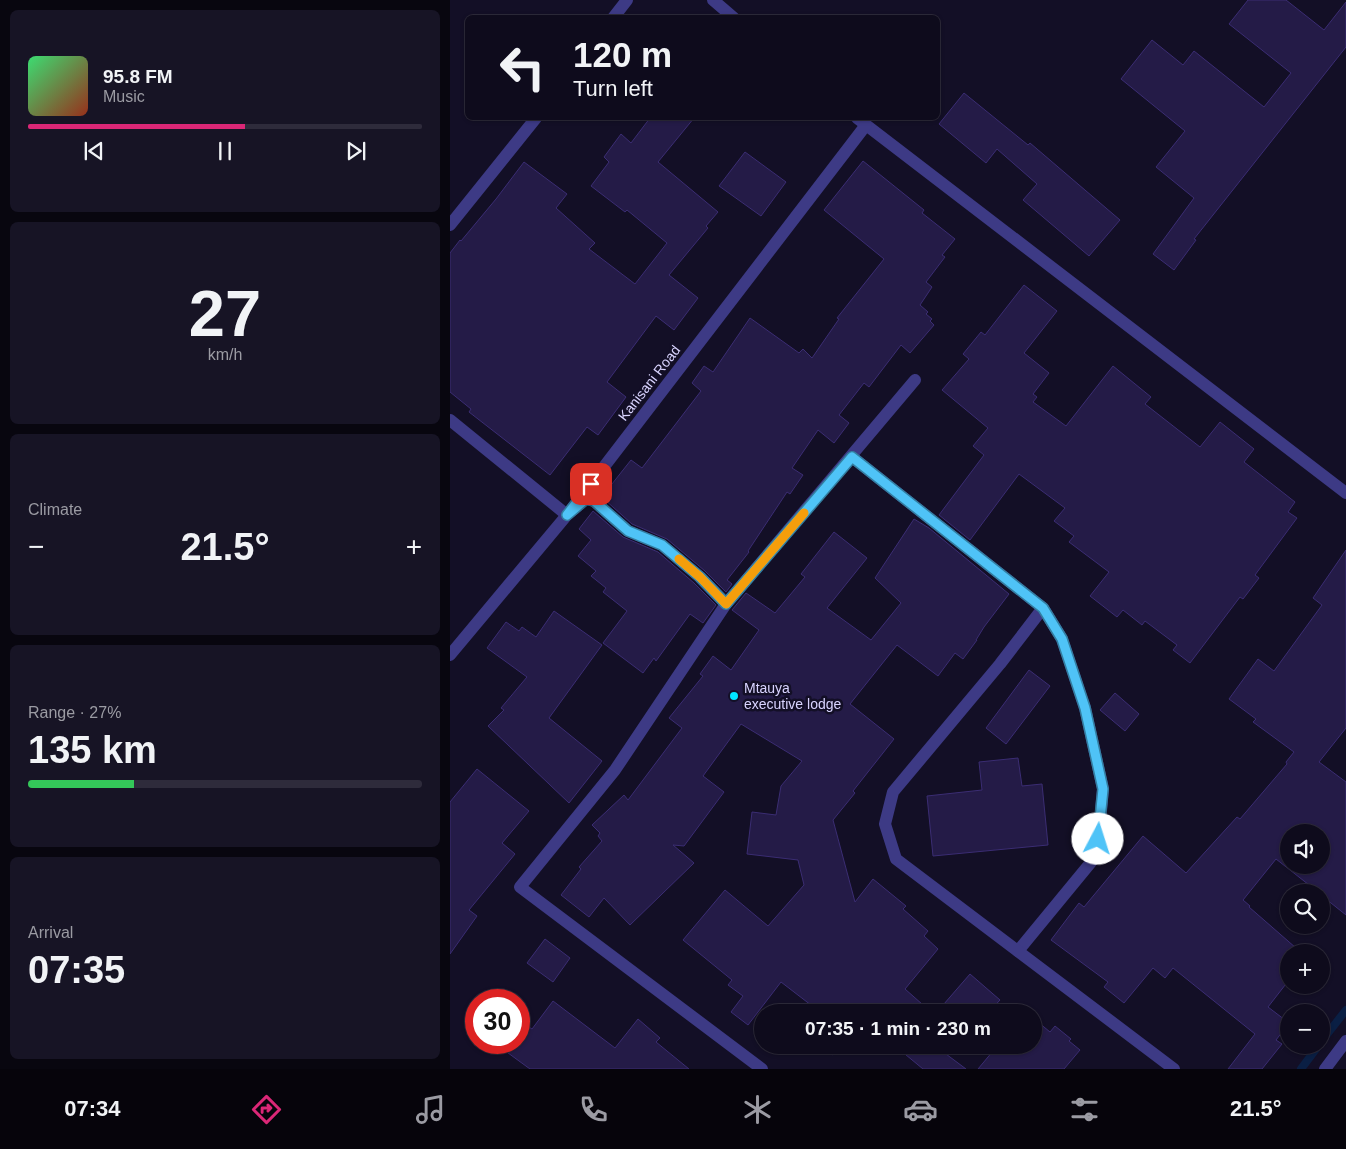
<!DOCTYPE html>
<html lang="en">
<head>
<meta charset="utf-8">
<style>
  :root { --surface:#0e0b1c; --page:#171425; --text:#f1f3f6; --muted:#9b9ba3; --line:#2e2b3b; --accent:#db2777 }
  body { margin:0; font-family:Arial,sans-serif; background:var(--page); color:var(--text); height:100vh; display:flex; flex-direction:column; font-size:19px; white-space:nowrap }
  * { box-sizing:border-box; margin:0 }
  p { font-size:16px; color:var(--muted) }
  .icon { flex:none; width:28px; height:28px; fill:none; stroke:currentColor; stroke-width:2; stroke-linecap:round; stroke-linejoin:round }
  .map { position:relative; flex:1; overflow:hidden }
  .panel { display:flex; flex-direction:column; gap:10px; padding:10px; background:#08060f; width:450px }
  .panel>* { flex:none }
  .guide { position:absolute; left:15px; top:15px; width:475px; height:105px; border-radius:8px; box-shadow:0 1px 4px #0004,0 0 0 1px var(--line); background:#0e0b1c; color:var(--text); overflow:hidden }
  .buttons { position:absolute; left:830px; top:824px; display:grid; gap:10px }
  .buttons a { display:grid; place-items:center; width:50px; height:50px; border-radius:50%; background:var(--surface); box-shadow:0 1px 4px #0004,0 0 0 1px var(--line); font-size:25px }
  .speed { position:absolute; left:15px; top:989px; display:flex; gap:10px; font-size:25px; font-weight:700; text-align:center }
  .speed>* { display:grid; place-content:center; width:65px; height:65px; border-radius:50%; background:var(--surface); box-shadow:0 1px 4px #0004,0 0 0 1px var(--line); line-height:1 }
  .speed .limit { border:8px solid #d22; background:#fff; color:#111 }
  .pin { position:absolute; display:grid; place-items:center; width:42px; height:42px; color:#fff; margin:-21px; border-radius:10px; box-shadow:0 2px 8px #0006 }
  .me { position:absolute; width:55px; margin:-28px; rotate:5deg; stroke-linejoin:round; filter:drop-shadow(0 0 4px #0008) }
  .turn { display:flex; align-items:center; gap:18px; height:105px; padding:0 25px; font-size:22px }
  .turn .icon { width:65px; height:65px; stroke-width:2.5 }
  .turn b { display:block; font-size:35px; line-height:42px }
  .big { font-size:38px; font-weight:700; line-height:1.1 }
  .panel .widget { flex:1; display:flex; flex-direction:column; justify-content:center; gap:8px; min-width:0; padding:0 18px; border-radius:8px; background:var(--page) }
  .panel .dial { align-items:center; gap:0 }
  .dial b { font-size:65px; line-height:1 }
  .song { display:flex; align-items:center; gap:15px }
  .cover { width:60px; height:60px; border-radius:8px; background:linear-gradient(135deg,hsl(140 70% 55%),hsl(10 70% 35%)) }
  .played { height:5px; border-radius:2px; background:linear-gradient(90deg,var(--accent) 55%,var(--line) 55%) }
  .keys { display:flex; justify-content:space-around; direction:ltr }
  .heat { display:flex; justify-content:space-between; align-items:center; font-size:28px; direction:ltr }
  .charge { height:8px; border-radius:4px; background:linear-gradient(90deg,#34c759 27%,var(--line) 0) }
  .trip { position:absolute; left:304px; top:1004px; width:288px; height:50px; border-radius:25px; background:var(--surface); box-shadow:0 1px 4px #0004,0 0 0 1px var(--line); font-weight:700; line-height:50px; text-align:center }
  .tabs { display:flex; height:80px; justify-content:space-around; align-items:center; background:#06040b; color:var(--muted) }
  .tabs .icon { width:35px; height:35px }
  .tabs .selected { color:var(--accent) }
  .tabs b { font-size:22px; color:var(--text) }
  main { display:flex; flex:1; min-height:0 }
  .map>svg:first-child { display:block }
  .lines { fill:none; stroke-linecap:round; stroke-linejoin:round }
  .stream { stroke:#0a1f44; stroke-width:8 }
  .building { fill:#241b47; stroke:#3b2d73; fill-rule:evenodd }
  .minor { stroke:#3d3a85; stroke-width:12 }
  .tertiary { stroke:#3d3a85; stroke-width:12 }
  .route-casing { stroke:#337fa1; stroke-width:12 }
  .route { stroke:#4fc3f7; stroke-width:9 }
  .slow { stroke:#f59e0b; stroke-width:9 }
  .poi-dot { fill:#00e5ff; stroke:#130f26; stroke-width:2 }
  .labels { text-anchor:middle; stroke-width:5; stroke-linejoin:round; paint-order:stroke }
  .street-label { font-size:14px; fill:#d9d4ff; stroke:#130f26 }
  .poi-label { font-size:14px; fill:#d9d4ff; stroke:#130f26; text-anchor:start }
</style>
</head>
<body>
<main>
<section class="panel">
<div class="widget">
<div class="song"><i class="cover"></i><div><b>95.8 FM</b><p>Music</p></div></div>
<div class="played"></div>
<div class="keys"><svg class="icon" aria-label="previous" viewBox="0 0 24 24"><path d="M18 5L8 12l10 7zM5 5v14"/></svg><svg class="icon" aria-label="pause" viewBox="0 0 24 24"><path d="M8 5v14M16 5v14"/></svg><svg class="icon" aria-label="next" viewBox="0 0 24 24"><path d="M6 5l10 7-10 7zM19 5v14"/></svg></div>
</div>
<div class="widget dial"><b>27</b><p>km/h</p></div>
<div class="widget"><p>Climate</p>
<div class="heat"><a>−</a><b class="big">21.5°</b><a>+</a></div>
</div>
<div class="widget"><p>Range · 27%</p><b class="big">135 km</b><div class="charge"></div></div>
<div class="widget"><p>Arrival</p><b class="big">07:35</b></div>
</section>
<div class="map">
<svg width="896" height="1069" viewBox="0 0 896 1069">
  <rect width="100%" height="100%" fill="#130f26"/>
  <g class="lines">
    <g class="stream">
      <path d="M871,1042L896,1010"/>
      <path d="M851,1069L869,1045"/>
    </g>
  </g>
  <g class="building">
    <path d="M798,0H836L874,30L896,2V47L744,239L746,240L724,270L703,254L744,198L706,167L735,131L671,79L702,40L733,65L744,51L814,107L841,73L779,24Z"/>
    <path d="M514,93L578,145L580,143L670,220L639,256L573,200L587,184L547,149L536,163L489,124Z"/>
    <path d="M200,118H244L208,162L268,212L256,226L258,228L219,275L248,298L224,330L206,316L157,382L176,397L148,435L137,427L100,475L19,412L21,409L0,392V253L10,240L11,241L46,199L74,162L117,194L106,208L145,243L139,249L185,284L217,243L177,210L175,212L141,186L159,162L154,157L171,134L181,143Z"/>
    <path d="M295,152L336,182L311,216L269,186Z"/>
    <path d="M413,161L474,210L472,213L505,239L492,255L495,257L476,282L482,287L470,305L478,312L476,314L482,319L480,321L484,325L460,353L451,345L419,387L414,383L389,415L399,423L384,443L368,430L342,468L353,475L340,494L337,492L298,551L299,552L277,580L282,584L276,592L255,571L217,539L182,524L154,499L156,496L154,494L181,460L192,468L251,391L242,383L254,366L263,372L300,318L349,353L353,349L362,358L389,319L387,318L434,259L374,210Z"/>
    <path d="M574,285L607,311L574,353L599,373L583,394L587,397L583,402L616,426L663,366L701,397L695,404L750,447L770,422L804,449L794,462L845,502L838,512L847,518L805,575L809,578L793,599L790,597L740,663L723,650L727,645L695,621L692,625L673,610L667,617L640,596L659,572L619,542L624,536L604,521L615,508L569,474L520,540L489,515L534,455L523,446L538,428L492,390L519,359L513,354L531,332L535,335Z"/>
    <path d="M143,511L173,537L208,552L244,583L266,605L253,623L240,614L206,661L204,658L193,673L153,643L177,611L153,592L156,588L141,576L146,571L128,556L141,540L129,529Z"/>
    <path d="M464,519L479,528L559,594L534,627L526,640H527L513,659L505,653L488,676L447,645L400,704L444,739L403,791L405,793L383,820L405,902L423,879L456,906L453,909L478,931L474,936L488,949L455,989L481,1012H370L331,982L298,1025L281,1012L293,996L278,985L282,980L233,940L275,890L318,926L354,885L348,860L297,854L302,812L326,815L331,786L352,761L291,724L253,776L274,792L234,846L223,845L244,863L180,925L154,898L139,917L111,895L131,869L129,867L152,841L148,836L150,833L142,825L174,795L178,800L232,728L219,718L253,676L250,674L263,656L281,670L309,630L282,610L296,593L325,613L355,577L351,574L384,532L417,558L377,608L421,640L451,603L425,578Z"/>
    <path d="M896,550V728L869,762L896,782V915L871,895V892H868L826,859L793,900L800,906L799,907L846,948L842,952H839V980L818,1007L839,1023L826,1040L832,1044L812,1069H778L805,1034L723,968L715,978L703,968L674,1003L654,987L658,982L601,940L629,903L634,907L693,836L736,873L787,817L790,819L837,764L836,762L844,752L803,722L806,719L779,699L808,659L824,671L872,605L863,598ZM839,832H871V865H839Z"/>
    <path d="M104,611L152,645L99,718L152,761L119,803L38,726L54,710L51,708L77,677L37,648L56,622L69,631L72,627L86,637Z"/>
    <path d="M579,670L600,686L556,744L536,728Z"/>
    <path d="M665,693L689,714L675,731L650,710Z"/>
    <path d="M568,758L572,786L592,784L598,845L483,856L477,796L532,790L529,762Z"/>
    <path d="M27,769L79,811L52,843L65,854L19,910L27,916L0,954V802Z"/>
    <path d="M95,939L120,958L103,982L77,963Z"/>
    <path d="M520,974L550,1000L539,1012H487Z"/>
    <path d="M103,1001L165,1048L188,1019L210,1038L206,1042L239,1069H80L43,1042H69V1020L82,1029Z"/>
    <path d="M582,1017L600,1032L605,1026L621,1039L619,1041L630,1050L614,1069H528L548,1045H582Z"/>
    <path d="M371,1045H390L383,1055Z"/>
    <path d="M444,1045H484L516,1069H473Z"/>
  </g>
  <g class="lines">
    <g class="minor">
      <path d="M263,0L284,18"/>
      <path d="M163,18L177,0"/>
      <path d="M407,118L896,493"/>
      <path d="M0,225L86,118"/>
      <path d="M0,420L117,515L136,499L144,501L178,531L212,545L250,577L276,604"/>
      <path d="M402,457L593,608L612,639L635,708L653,789L647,855L568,951"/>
      <path d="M593,608L550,664L443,792L435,824L446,859L724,1069"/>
      <path d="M0,655L117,515L416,125"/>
      <path d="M312,1069L70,887L165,770L276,604L465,380"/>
    </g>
    <path class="tertiary" d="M875,1069L896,1041"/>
  </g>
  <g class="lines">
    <defs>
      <path id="route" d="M141,484L117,515L136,499L144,501L178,531L212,545L250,577L276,604L402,457L593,608L612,639L635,708L653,789L648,839"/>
    </defs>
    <use href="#route" class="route-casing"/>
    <use href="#route" class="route"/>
    <path class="slow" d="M229,559L250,577L276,604L354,513"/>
  </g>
  <circle class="poi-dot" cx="284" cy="696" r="5"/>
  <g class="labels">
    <g class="street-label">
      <text transform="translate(199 383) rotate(-52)" y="5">Kanisani Road</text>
    </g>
    <g class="poi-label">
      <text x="294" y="693">Mtauya<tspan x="294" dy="16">executive lodge</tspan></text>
    </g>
  </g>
</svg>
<div class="buttons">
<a><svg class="icon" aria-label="sound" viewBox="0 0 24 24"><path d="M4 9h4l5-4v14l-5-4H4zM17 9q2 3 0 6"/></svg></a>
<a><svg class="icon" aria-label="search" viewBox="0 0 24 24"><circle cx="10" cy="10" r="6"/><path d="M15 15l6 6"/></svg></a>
<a>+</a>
<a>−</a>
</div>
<div class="speed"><div class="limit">30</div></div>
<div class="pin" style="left:141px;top:484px;background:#d93025"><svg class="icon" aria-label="arrive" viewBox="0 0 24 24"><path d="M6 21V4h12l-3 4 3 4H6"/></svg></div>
<svg class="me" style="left:648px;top:839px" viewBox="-20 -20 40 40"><circle r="19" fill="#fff"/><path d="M0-13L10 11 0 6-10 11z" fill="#4fc3f7"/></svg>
<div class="trip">07:35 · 1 min · 230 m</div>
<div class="guide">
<div class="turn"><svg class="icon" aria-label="left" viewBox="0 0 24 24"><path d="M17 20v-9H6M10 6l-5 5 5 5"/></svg><div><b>120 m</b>Turn left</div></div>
</div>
</div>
</main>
<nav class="tabs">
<b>07:34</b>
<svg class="icon selected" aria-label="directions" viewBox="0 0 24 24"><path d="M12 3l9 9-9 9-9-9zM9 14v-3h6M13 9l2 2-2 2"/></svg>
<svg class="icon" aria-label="music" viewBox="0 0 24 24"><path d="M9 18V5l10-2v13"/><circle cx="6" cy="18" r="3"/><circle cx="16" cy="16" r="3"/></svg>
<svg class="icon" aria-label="phone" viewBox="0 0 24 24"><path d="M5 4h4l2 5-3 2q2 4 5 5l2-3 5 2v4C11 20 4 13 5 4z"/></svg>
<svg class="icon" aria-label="climate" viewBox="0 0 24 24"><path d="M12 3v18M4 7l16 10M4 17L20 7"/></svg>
<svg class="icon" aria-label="car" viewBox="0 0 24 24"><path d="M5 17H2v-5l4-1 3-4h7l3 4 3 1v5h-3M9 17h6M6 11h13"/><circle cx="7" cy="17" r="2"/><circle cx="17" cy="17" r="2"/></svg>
<svg class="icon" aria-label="filters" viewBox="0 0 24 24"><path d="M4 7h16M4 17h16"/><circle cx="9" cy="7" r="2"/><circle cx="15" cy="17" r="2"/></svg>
<b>21.5°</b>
</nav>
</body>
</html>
